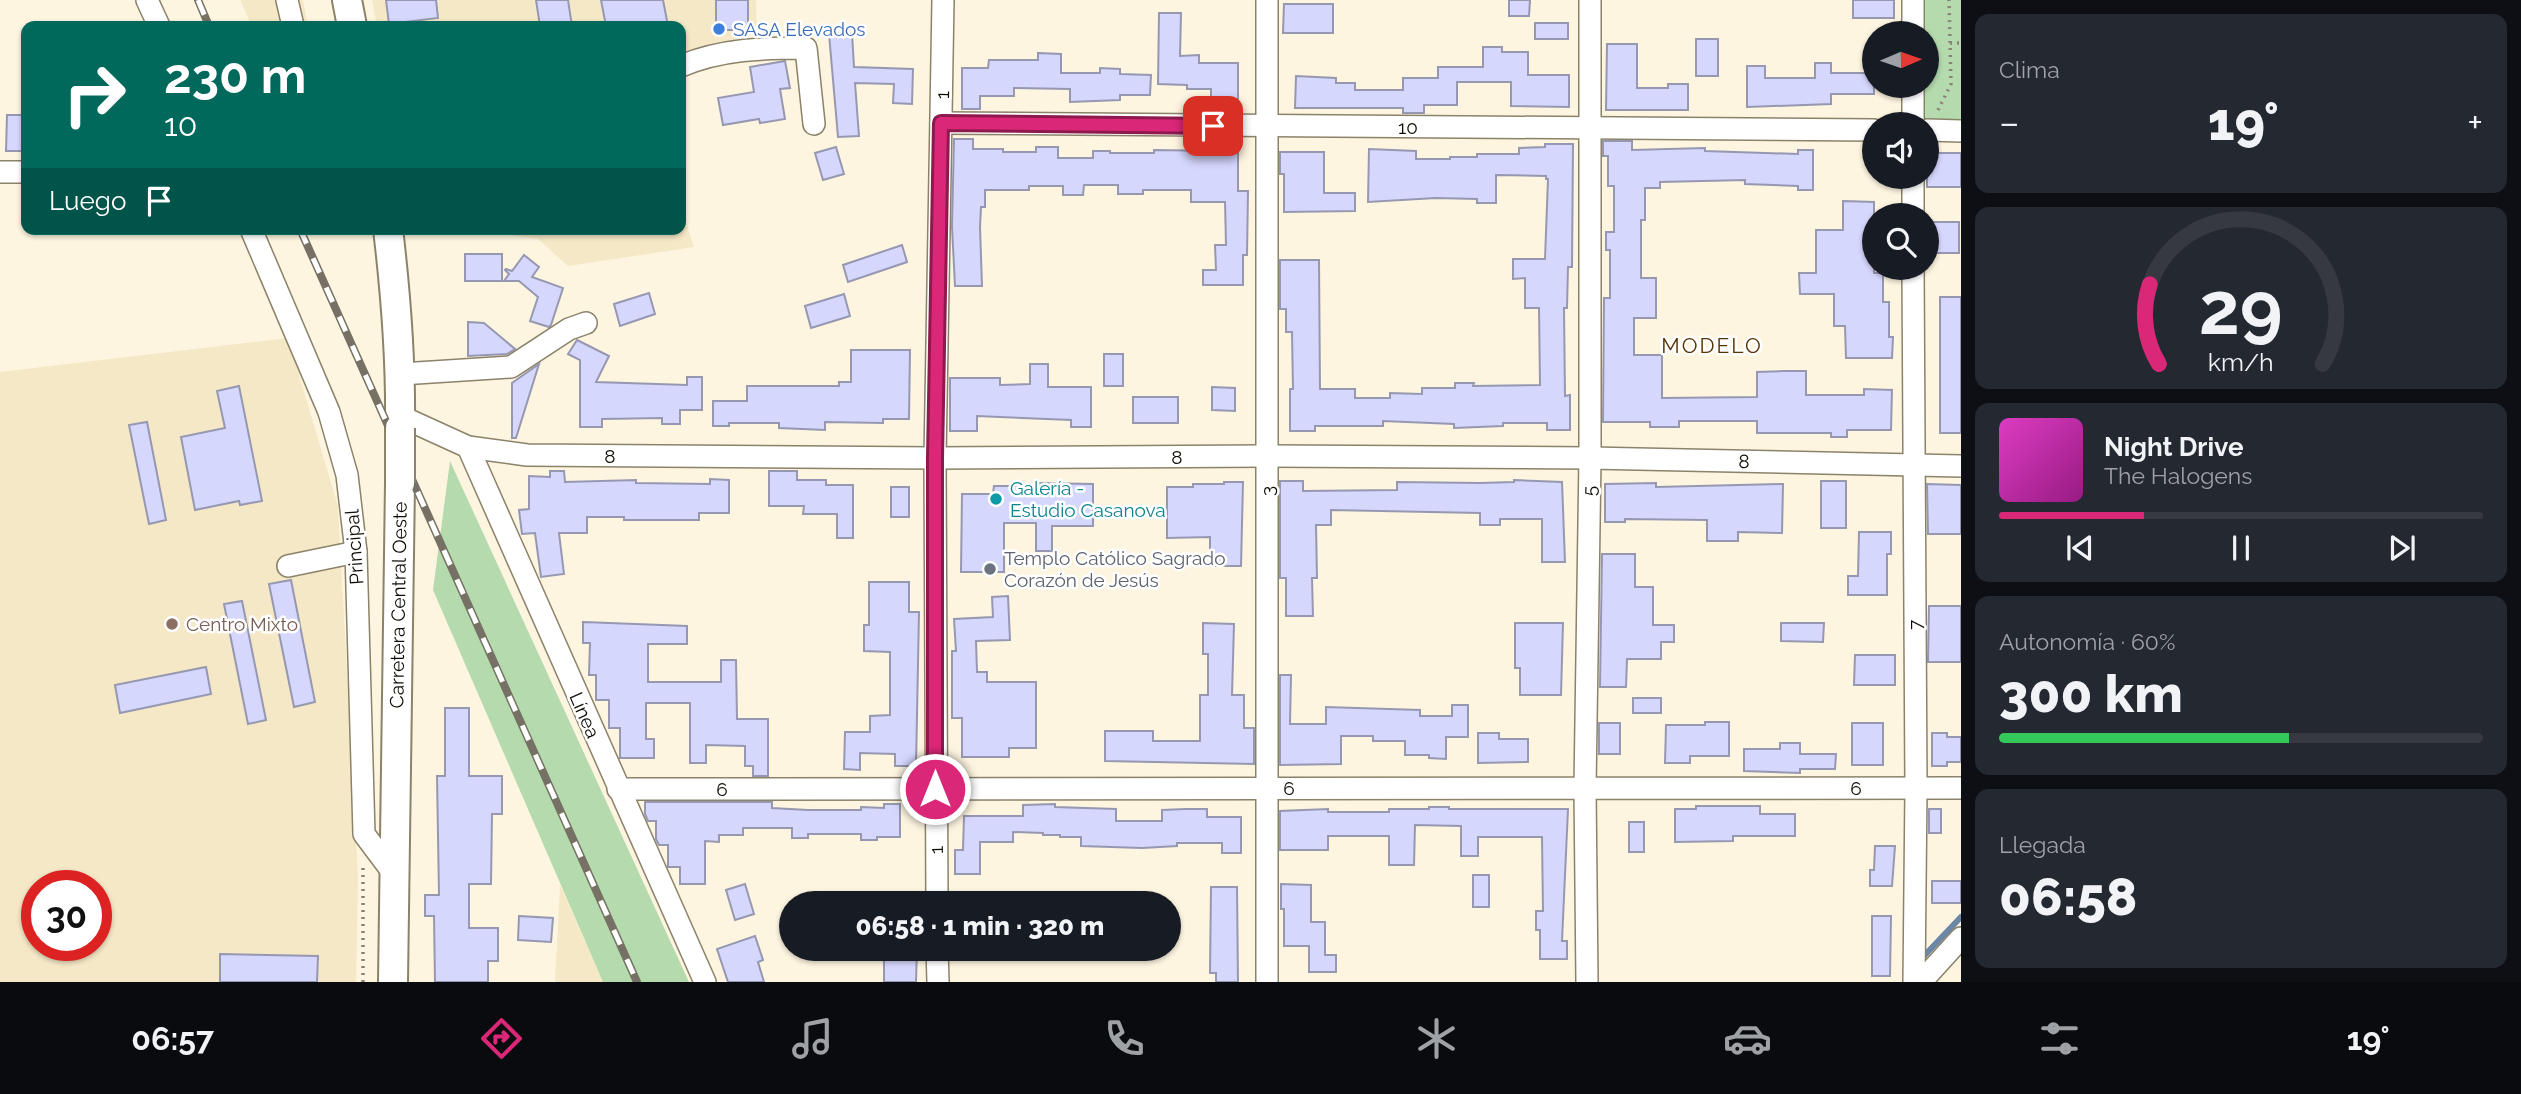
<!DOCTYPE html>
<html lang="es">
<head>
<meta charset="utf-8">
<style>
  :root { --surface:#171b24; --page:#242831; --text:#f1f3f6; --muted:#9ea1a6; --line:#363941; --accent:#db2777 }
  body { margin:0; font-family:Raleway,sans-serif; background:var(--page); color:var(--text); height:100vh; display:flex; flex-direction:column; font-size:26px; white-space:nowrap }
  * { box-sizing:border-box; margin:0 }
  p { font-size:23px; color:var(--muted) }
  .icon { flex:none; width:38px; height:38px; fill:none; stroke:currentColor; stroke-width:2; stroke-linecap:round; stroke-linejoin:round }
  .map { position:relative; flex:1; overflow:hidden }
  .details { display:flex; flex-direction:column; gap:14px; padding:14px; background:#0d0f14; width:560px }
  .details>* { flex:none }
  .guide { position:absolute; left:21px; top:21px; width:665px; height:214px; border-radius:14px; box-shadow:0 2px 5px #0004; background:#00695c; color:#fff; overflow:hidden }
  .needle { width:46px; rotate:88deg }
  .controls { position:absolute; left:1862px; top:21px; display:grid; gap:14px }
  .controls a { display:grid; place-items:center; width:77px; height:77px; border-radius:50%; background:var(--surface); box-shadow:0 2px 5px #0004; font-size:35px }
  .speed { position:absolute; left:21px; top:870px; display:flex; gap:14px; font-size:35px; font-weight:700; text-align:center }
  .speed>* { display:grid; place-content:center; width:91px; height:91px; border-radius:50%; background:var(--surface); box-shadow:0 2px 5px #0004; line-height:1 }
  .speed .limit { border:10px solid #d22; background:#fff; color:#111 }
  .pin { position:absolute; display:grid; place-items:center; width:60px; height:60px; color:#fff; margin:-30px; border-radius:14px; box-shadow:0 4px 10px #0006 }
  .me { position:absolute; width:77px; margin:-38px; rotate:0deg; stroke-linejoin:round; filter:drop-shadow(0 0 5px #0008) }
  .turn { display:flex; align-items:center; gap:24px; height:147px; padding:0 28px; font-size:32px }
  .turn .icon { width:91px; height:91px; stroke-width:2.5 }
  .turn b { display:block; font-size:49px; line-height:60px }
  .then { display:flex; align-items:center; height:66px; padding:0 28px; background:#0003; gap:14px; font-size:26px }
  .big { font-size:52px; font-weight:800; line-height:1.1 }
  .details .card { flex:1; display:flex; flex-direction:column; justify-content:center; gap:10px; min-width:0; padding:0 24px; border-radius:14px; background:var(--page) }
  .details .dial { align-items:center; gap:0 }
  .dial svg { height:182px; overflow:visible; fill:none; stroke:var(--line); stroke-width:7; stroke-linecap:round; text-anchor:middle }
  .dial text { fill:var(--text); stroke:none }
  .song { display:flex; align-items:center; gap:21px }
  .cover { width:84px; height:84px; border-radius:10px; background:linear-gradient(135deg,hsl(310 70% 55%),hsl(310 70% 35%)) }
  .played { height:7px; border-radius:4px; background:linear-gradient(90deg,var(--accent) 30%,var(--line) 30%) }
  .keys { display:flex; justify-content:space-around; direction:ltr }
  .heat { display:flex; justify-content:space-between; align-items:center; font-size:38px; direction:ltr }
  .charge { height:10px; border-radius:5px; background:linear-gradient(90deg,#34c759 60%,var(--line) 0) }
  .trip { position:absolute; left:779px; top:891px; width:402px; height:70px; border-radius:35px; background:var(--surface); box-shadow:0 2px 5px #0004; font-weight:800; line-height:70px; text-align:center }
  .tab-bar { display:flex; height:112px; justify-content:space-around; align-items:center; background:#090b0e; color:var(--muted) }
  .tab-bar .icon { width:49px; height:49px }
  .tab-bar .selected { color:var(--accent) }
  .tab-bar b { font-size:32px; color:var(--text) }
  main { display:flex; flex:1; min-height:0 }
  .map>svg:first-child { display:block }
  .built { fill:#f5e8c6; fill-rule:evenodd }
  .green { fill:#b4daae }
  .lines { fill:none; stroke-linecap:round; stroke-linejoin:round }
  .stream { stroke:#6c86a8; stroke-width:6 }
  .building { fill:#d5d7fd; stroke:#9698b1; stroke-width:2 }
  .minor-casing { stroke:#8b826a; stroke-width:24 }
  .major-casing { stroke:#8b826a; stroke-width:32 }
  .path { stroke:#898375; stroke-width:3.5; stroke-dasharray:2 5; stroke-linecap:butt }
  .minor { stroke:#fff; stroke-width:21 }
  .major { stroke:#fff; stroke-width:28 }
  .rail-casing { stroke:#767164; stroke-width:8 }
  .rail { stroke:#fff; stroke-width:5; stroke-dasharray:16; stroke-linecap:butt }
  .major-bridge-casing { stroke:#8b826a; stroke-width:32; stroke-linecap:butt }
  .major-bridge { stroke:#fff; stroke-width:28 }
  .route-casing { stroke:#8e194d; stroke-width:18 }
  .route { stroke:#db2777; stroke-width:12 }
  .shop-dot { fill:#3f7fe0; stroke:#fff; stroke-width:2.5 }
  .culture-dot { fill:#0f9aa8; stroke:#fff; stroke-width:2.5 }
  .worship-dot { fill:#6b7280; stroke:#fff; stroke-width:2.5 }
  .education-dot { fill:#8d6e63; stroke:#fff; stroke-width:2.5 }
  .labels { text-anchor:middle; stroke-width:5; stroke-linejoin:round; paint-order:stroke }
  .shop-label { font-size:19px; fill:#366cbe; stroke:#fff; text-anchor:start }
  .street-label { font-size:19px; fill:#0e0b04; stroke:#fff }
  .culture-label { font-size:19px; fill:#0d838f; stroke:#fff; text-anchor:start }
  .worship-label { font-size:19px; fill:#5b616d; stroke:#fff; text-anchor:start }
  .education-label { font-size:19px; fill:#785e54; stroke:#fff; text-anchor:start }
  .neighbourhood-label { font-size:21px; letter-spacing:2px; fill:#573300; stroke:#fff }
</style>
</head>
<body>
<main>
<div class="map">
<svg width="1961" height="982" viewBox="0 0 1961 982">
  <rect width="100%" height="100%" fill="#fdf5e0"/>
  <g class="built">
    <path d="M240,0H303L308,26H252Z"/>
    <path d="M372,0H756L757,33L681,58V26H377Z"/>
    <path d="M681,207L694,247L568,266L538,239L475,229H681Z"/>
    <path d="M288,338L338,506L358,877L356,982H0V372ZM37,886H96V945H37Z"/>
    <path d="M560,885L603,982H555Z"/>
  </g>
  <g class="green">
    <path d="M1922,0H1961V126L1922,124V86H1927V33H1922Z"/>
    <path d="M450,461L689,982H603L433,590Z"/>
  </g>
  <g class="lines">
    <path class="stream" d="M1923,957L1961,917"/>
  </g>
  <g class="building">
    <path d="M386,0H436L438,18L389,24Z"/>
    <path d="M536,0H568L572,26H540Z"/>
    <path d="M601,0H663L668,26H606Z"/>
    <rect x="716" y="0" width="32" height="30"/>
    <path d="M1509,0H1530L1529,16H1509Z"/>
    <rect x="1853" y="0" width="41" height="18"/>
    <path d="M1284,4H1333V33H1283Z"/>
    <path d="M1159,13H1181L1180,56L1199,55V63H1238V101H1211V89H1187V85L1158,84Z"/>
    <rect x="1535" y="23" width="33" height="16"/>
    <path d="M852,33L854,67L913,69L912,104L893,103L894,84L855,83L859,136L838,137L829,34Z"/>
    <rect x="1696" y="39" width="22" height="37"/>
    <path d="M1607,44H1637V88H1668V84H1688V110H1606Z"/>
    <path d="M1483,47H1502V52H1528V75H1569V107L1511,106V82H1457V105H1424V113H1403V108H1295L1296,76L1336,78V83H1355V90H1403V78H1438V67H1483Z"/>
    <path d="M1038,53L1061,54V73H1100V68L1120,69V74L1151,75L1150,95H1120V100L1070,102V89L1014,88V96H980V109H962V68H988L989,60H1038Z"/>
    <path d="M785,61L790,88L780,89L785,119L760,123L759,119L723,125L718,98L754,92L750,67Z"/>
    <path d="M1815,63H1831V73H1874V94H1831V104L1747,107V66H1765V78H1815Z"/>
    <path d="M7,115H26V151H6Z"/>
    <path d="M954,139H973V149H1003V152H1036V147H1058V158H1093V151H1110V153H1154V150L1219,151V146H1238V191H1248L1247,255H1243V285H1203V270H1216L1215,245H1226L1225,202H1191V190H1143V194H1118V185H1084L1083,195H1063V186H1029V190H985V207H981L980,227L982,286H955L952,227Z"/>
    <path d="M1603,141H1632V150L1705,148V151L1798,154V150H1813V190H1798V186L1745,184V180L1660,182V188H1645V220H1641V278H1656V318H1634V355H1662V398L1757,397V372L1784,371H1806V395H1864V389L1892,390L1891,430H1847V437H1831V433H1757V421H1679V427H1650V422H1603L1604,298H1610V250H1606V232H1614V186H1608V156H1603Z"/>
    <path d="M1545,144H1573L1572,267H1568L1567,308H1564L1565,396L1570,395V430H1547V423H1503V426L1454,428V424L1383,421V426H1315V431H1290V389H1293L1292,332H1286V309H1280V260H1319L1320,389H1355V398H1390V393L1422,394V388H1455V383H1474L1473,386L1540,385L1539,308H1525V278L1513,279V259H1545L1548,179H1546V176L1496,175V203H1477V199L1436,198L1368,202L1369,149L1416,151V159H1450V157H1477V154H1519V148L1545,147Z"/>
    <path d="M836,147L844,174L823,180L815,153Z"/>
    <path d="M1280,152H1324V193H1355V211L1284,212V174H1280Z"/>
    <rect x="1927" y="153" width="34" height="34"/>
    <path d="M1843,201L1874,202V273H1883V302H1889V337H1893L1892,358H1846L1845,326H1834V294H1800L1799,273H1816V230H1843Z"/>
    <rect x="1927" y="222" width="32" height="31"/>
    <path d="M902,245L907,262L848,282L843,265Z"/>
    <rect x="465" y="254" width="37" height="27"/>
    <path d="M524,255L539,267L532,277L563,288L551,325L549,327L530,321L538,297L519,281H504L509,274L505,270L506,269L512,271Z"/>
    <path d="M649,293L655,314L620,326L614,304Z"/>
    <path d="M844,294L850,316L811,328L805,306Z"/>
    <rect x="1940" y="297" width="21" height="136"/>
    <path d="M468,322L484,323L515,349L507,354L468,356Z"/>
    <path d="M577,340L609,356L596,382L687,385V377H702V410H680V424H662V418L602,419V427H580V360L568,354Z"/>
    <path d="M851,350H910L909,419H883V423L825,422V430L779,428V423H729V426H713V401H747V386H839V382H851Z"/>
    <rect x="1104" y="354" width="19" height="32"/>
    <path d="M539,364L516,438H512V383Z"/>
    <path d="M1030,364H1048V387H1091V427H1071V420L977,416V431H950V378H1000V385L1030,384Z"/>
    <path d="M239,386L262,501L240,505L239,501L195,510L181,437L225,428L217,391Z"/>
    <path d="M1212,387L1235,388V411L1212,410Z"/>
    <rect x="1133" y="397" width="45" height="26"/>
    <path d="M147,422L166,520L149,524L129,425Z"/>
    <path d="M550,471H564L565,482L636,480V483L710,484V479L729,480V513H699V520H624V517H587V533H559L564,574L541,577L535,533L522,534L519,510L529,509V476L550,477Z"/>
    <path d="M769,471H797V480H826V485H853V538H837V514H803L804,506H769Z"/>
    <path d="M1514,480L1562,482L1565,562H1542V519H1500V525H1480V513L1331,510V525H1316L1317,578H1312L1313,616H1286V578H1280V481H1303V491L1397,490V482L1480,483L1514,482Z"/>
    <rect x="1821" y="481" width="25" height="47"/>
    <path d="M1224,482H1243L1241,566H1210V537L1167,538V487H1193V484H1224Z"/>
    <path d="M1036,483L1093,484V526H1052V551H1036V523H1004V572H961L962,494H993L994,486H1036Z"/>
    <path d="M1656,483V487L1783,484L1782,533L1738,532V541H1707V520L1625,519V522H1605V484Z"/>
    <path d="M1927,484L1961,485V534H1928Z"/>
    <rect x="891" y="487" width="18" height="30"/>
    <path d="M1859,532H1891V554H1887V595H1848V576H1858Z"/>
    <path d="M1602,554H1635V587H1653V625H1674V642H1661V659H1627L1626,687H1600Z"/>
    <path d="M291,580L315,702L294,707L269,584Z"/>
    <path d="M869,582H909V612H919L916,766H895V754L860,753V770L844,769L845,732H870V716L890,715V652L864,651V625H869Z"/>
    <path d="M1008,596L1010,640L976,641L977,672H987V682H1036V748H1009V757H962V718H952V651H956L954,619L993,617L992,597Z"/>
    <path d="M242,601L266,720L248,724L224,604Z"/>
    <path d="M1929,606H1961V662H1928Z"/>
    <path d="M583,622L687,626V644H648V682H721V660H736L737,719H768V776H753V766H745V746L706,745V763H690V703H646V739H654V758H620V728H609V700H596V675H589L590,643H583Z"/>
    <path d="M1203,623L1234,624L1232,695H1244V728H1254V764L1105,761V731H1153V741H1200V695H1208V654H1203Z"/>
    <path d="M1515,623H1563L1561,695H1520V668H1515Z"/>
    <path d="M1781,623H1824L1823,642L1781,641Z"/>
    <path d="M1855,655H1895V685H1854Z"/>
    <path d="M206,667L211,694L120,713L115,685Z"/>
    <path d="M1280,675H1291L1290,724H1326V707L1420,710V716H1452V705H1468V737H1446V759L1429,758V755H1405V741H1373V736H1341V764L1280,765Z"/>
    <rect x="1633" y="698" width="28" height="15"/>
    <path d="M445,708H469V776H502V814H492L491,884H469V928H498V961H488V982H435L434,916H425V895H439L437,776H445Z"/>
    <path d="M1705,722H1729V756H1690V763H1665L1666,725H1705Z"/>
    <rect x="1599" y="723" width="21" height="31"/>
    <rect x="1852" y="723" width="31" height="42"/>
    <path d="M1478,733H1499V739H1528V762L1478,763Z"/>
    <path d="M1932,733H1947V737H1961V762H1947V766H1932Z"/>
    <path d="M1780,743H1800V754H1836L1835,769H1800V773L1744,771V749H1780Z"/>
    <path d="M645,802H772V808L808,810H861V807L884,808V804H900V837H877V840H861V834H808V838H792V828H743V835H719V842L705,841V884H680V867H668V845H659L656,839V821H648L645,814Z"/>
    <path d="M1055,804V807L1116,809V821H1162V810L1185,809H1207V817H1241V853H1222V843H1177V846L1142,848L1081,846V837H1060V835H1043V833L1013,832V842H980V874H955V850H963L964,816H1023V805Z"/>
    <path d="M1696,806H1760V814H1795V836H1733V841L1675,842V809H1696Z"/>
    <path d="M1429,807H1449V809H1568L1562,941H1567V959H1540V930H1536V911H1543L1542,837H1478V856H1461V826L1415,825L1414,865H1389V836H1328V850H1280V811L1328,809V812H1389V809H1429Z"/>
    <rect x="1929" y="809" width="12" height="24"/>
    <rect x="1629" y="822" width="15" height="30"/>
    <path d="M1875,846H1895L1892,886H1870V870H1874Z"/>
    <rect x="1473" y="875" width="16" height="32"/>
    <rect x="1932" y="881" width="29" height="22"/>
    <path d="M745,884L754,914L735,920L726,890Z"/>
    <path d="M1281,884L1311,885V922H1325V955H1336V972H1309V946H1284V909H1281Z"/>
    <path d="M1211,887H1237L1238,982H1216V973H1210Z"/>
    <path d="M519,916L553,918L551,942L518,940Z"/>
    <path d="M1872,916H1891L1890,976H1872Z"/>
    <path d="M755,936L763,960L758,962L764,982H728L717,949Z"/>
    <path d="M884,948H917L916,982H884Z"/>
    <path d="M220,954L318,956L317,982H220Z"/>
  </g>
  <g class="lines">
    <defs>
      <g id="minor">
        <path d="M147,0L159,26"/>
        <path d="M287,0L293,26"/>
        <path d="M1267,0V982"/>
        <path d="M1913,0V33"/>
        <path d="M681,66C721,49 763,48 806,48L814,124"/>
        <path d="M1913,86V124"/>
        <path d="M941,123L1874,130"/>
        <path d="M1927,130L1961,131"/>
        <path d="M0,172H26"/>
        <path d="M1913,177V215"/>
        <path d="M251,229L329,412L347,475L356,552L364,834L394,874"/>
        <path d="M1913,268L1916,788L1914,982"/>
        <path d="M401,374L511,367L569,329L586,323"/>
        <path d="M400,416L468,447L527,455L935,458L1267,456L1590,458L1961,466"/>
        <path d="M468,447L705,982"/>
        <path d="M288,566L356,552"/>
        <path d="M618,789L1961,788"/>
        <path d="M937,903L935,458L943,0"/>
        <path d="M937,948L938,982"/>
        <path d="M1587,982L1585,788L1590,458V0"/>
        <path d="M1921,982L1961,938"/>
      </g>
      <g id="major">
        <path d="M347,0L352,26"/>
        <path d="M388,229C396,296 401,361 400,428"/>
        <path d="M393,982L400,483"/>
      </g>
    </defs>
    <use href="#minor" class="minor-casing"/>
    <use href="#major" class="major-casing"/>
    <g class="path">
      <path d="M1950,43H1961"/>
      <path d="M1938,110L1951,84L1949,0"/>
      <path d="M363,982V867"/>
    </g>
    <use href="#minor" class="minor"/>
    <use href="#major" class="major"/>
    <defs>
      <g id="rail">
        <path d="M198,0L209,26"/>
        <path d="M300,229L637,982"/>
      </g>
    </defs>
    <use href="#rail" class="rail-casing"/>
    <use href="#rail" class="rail"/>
    <defs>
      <path id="major-bridge" d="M400,428V483"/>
    </defs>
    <use href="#major-bridge" class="major-bridge-casing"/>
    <use href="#major-bridge" class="major-bridge"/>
  </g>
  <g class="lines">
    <defs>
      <path id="route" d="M935,789V458L941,123L1213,126"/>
    </defs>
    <use href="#route" class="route-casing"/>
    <use href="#route" class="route"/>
  </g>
  <circle class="shop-dot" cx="719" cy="29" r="7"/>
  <circle class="culture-dot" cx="996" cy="499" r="7"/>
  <circle class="worship-dot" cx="990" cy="569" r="7"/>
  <circle class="education-dot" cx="172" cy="624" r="7"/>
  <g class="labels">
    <g class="shop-label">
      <text x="733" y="36">SASA Elevados</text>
    </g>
    <g class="street-label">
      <text transform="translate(942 95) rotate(-89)" y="7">1</text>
      <text x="1408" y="134">10</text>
      <text x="610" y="463">8</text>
      <text x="1177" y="464">8</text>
      <text transform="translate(1744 461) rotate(1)" y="7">8</text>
      <text transform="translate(1267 491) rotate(-90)" y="7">3</text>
      <text transform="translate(1589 491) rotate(-89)" y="7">5</text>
      <text transform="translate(354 547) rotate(-94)" y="7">Principal</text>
      <text transform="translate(398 605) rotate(-89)" y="7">Carretera Central Oeste</text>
      <text transform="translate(1915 625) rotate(-90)" y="7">7</text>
      <text transform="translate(585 715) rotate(66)" y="7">Línea</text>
      <text x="1289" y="795">6</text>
      <text x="1856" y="795">6</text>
      <text x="722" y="796">6</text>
      <text transform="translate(936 850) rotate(-91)" y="7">1</text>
    </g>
    <g class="culture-label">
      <text x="1010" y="495">Galería -<tspan x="1010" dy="22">Estudio Casanova</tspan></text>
    </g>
    <g class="worship-label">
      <text x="1004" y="565">Templo Católico Sagrado<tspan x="1004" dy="22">Corazón de Jesús</tspan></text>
    </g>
    <g class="education-label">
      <text x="186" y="631">Centro Mixto</text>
    </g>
    <g class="neighbourhood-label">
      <text x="1712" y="353">MODELO</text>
    </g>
  </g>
</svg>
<div class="controls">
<a><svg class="needle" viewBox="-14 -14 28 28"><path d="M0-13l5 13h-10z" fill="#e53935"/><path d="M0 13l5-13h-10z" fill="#9ea1a6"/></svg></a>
<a><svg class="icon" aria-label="sound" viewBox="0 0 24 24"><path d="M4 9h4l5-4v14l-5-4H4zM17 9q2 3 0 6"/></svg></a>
<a><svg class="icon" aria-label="search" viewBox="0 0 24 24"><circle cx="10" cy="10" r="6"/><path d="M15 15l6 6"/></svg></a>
</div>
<div class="speed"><div class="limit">30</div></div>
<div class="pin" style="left:1213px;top:126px;background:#d93025"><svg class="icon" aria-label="arrive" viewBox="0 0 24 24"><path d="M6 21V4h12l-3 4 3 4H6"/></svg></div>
<svg class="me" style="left:935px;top:789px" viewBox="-20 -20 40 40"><circle r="17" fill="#db2777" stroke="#fff" stroke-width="3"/><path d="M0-11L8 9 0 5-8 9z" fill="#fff"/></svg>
<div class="trip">06:58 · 1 min · 320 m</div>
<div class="guide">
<div class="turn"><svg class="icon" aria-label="right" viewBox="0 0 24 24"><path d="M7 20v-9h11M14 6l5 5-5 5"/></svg><div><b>230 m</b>10</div></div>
<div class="then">Luego<svg class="icon" aria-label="arrive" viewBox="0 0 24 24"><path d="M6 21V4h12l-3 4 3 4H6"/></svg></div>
</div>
</div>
<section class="details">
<div class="card"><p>Clima</p>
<div class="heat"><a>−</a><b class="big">19°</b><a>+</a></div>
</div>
<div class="card dial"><svg viewBox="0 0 100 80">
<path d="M14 69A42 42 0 1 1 86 69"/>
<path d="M14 69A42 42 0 0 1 10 34" stroke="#db2777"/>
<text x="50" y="56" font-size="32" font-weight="700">29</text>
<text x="50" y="72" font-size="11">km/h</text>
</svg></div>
<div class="card">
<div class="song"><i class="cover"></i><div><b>Night Drive</b><p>The Halogens</p></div></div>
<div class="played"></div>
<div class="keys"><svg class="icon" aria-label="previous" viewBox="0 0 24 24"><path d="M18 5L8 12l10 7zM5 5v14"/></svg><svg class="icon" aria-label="pause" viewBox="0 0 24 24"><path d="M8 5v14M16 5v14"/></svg><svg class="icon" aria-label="next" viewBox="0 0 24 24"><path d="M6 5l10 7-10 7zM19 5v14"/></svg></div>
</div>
<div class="card"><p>Autonomía · 60%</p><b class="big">300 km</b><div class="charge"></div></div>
<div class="card"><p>Llegada</p><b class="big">06:58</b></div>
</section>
</main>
<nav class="tab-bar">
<b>06:57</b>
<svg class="icon selected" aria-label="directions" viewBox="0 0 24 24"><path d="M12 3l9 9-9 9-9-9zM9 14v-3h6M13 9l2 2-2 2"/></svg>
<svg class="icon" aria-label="music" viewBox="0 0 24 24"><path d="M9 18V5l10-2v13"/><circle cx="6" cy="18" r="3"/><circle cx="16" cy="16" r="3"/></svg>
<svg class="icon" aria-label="phone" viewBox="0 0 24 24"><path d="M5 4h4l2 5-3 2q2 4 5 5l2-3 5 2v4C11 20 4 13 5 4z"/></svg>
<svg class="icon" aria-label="climate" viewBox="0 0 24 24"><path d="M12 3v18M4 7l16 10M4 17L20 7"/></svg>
<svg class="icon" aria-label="car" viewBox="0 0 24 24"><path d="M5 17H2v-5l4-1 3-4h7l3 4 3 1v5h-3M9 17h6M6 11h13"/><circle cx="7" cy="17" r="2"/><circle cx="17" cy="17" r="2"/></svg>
<svg class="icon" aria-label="filters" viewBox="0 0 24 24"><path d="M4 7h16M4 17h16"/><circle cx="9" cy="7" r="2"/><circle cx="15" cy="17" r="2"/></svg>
<b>19°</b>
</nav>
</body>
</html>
